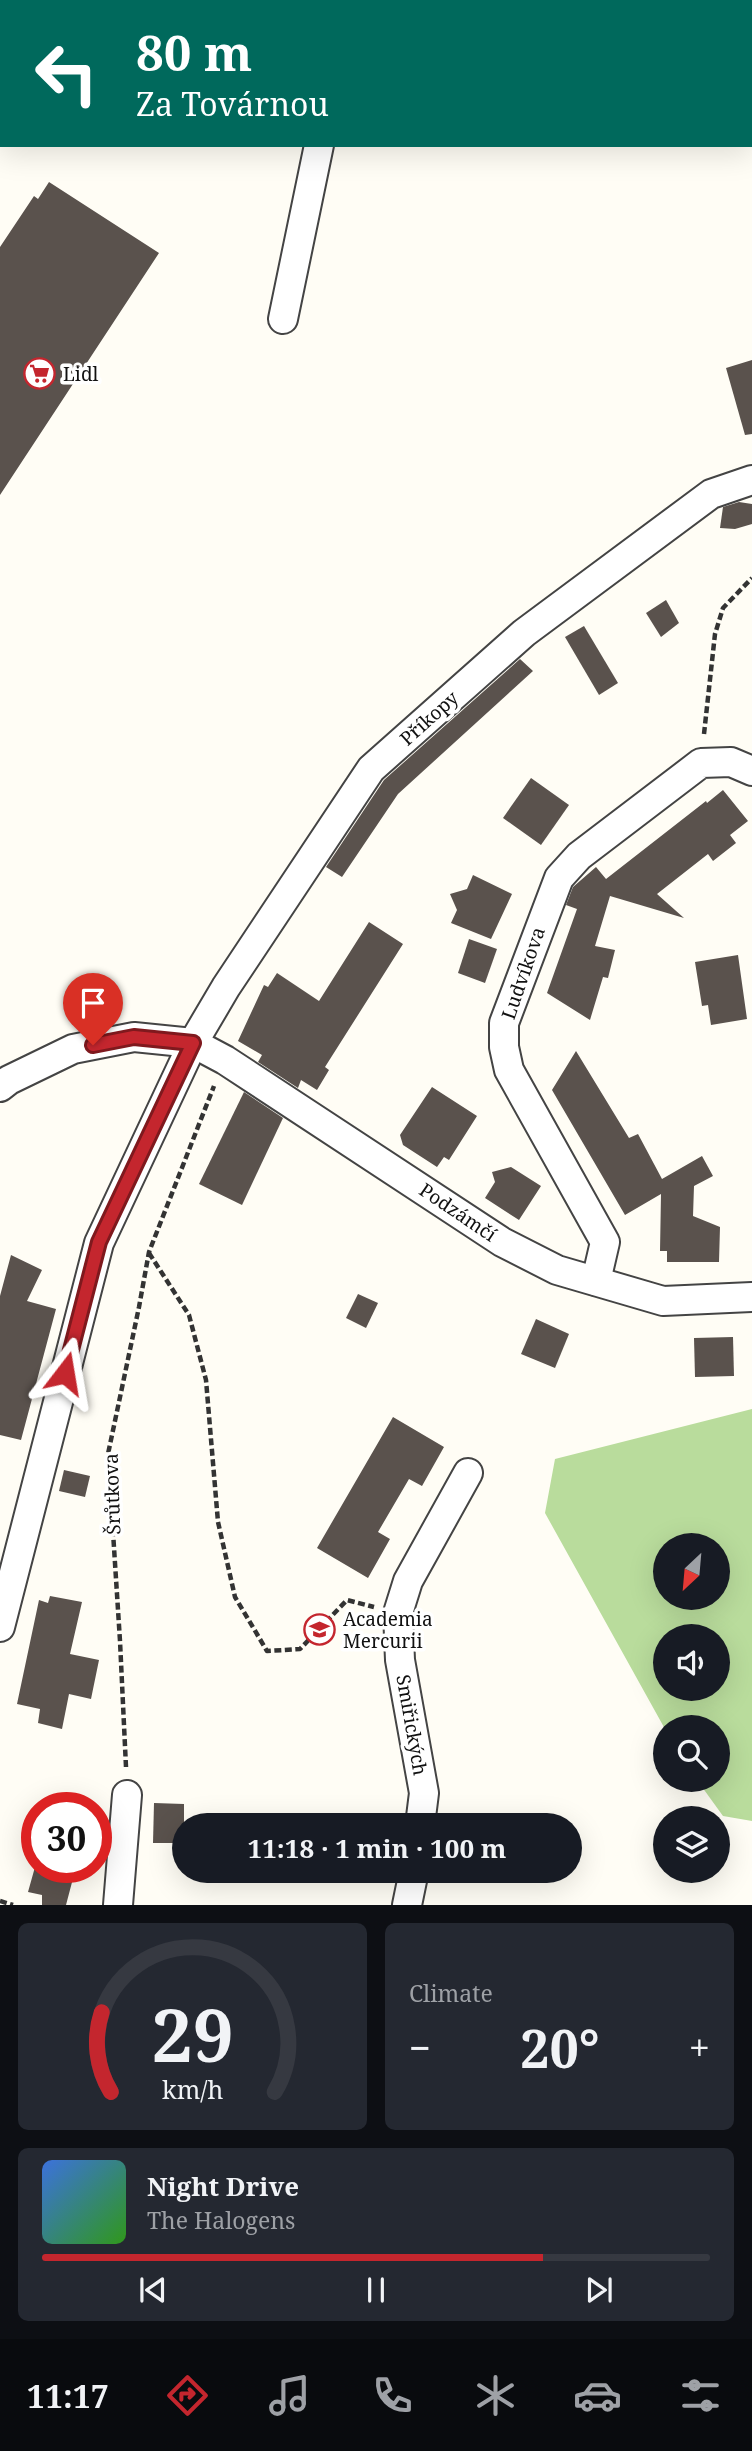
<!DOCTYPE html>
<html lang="en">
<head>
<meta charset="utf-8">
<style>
  :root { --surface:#171b24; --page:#242831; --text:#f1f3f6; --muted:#9ea1a6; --line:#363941; --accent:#c4262e }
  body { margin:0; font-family:"Noto Serif",serif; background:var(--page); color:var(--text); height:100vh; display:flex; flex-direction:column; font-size:26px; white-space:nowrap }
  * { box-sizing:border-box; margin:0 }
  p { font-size:23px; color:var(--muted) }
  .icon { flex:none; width:38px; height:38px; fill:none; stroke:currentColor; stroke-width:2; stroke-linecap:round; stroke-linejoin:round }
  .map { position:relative; height:1905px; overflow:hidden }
  .panel { display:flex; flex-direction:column; gap:18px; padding:18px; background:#0d0f14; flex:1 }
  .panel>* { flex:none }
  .top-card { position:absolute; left:0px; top:0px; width:752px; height:147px; box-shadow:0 7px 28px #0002; background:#00695c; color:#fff; overflow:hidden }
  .needle { width:46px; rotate:206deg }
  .buttons { position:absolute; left:653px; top:1533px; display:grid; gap:14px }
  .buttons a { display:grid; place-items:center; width:77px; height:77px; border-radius:50%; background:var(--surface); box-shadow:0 7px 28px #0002; font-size:35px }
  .speed { position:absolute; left:21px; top:1792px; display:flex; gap:14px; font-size:35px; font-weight:700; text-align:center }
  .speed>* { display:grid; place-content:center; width:91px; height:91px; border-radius:50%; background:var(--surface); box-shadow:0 7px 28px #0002; line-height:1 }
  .speed .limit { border:10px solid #d22; background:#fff; color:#111 }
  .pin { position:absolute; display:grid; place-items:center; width:60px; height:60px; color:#fff; margin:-72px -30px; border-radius:50% 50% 50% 0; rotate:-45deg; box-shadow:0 0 7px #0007 }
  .pin .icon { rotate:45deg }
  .me { position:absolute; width:77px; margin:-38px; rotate:14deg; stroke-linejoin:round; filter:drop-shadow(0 0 5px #0008) }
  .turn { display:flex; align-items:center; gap:24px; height:147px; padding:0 21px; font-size:32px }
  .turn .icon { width:91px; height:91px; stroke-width:2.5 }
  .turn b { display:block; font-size:49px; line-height:60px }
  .big { font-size:52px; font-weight:700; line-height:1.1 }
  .panel .card { flex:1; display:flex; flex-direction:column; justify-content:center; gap:10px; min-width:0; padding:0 24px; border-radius:10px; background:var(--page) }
  .panel .dial { align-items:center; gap:0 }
  .dial svg { height:182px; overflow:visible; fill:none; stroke:var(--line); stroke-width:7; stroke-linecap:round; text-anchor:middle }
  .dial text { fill:var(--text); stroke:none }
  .song { display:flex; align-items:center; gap:21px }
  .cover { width:84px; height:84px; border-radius:10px; background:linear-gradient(135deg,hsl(220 70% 55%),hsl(110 70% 35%)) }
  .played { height:7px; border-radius:4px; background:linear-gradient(90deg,var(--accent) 75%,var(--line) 75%) }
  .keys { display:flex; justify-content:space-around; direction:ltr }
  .heat { display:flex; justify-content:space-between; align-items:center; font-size:38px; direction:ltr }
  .panel .tiles { flex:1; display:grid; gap:18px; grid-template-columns:1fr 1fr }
  .card:last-child { grid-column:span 2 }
  .trip { position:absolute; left:172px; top:1813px; width:410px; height:70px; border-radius:35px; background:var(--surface); box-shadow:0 7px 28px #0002; font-weight:700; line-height:70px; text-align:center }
  .menu { display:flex; height:112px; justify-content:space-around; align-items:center; background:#090b0e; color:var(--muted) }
  .menu .icon { width:49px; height:49px }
  .menu .current { color:var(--accent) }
  .menu b { font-size:32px; color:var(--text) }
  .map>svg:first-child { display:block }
  .forest { fill:#b9dc9c; fill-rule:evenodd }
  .building { fill:#5a524d }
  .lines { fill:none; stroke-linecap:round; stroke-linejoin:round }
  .service-casing { stroke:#444; stroke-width:18 }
  .minor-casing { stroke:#444; stroke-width:32 }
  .path { stroke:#333; stroke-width:4.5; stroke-dasharray:7 3.5; stroke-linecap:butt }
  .service { stroke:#fff; stroke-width:14 }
  .minor { stroke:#fff; stroke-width:28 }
  .route-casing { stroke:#7f191e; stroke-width:18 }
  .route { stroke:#c4262e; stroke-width:12 }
  .labels { text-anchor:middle; stroke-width:7; stroke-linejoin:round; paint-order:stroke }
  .poi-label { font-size:19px; fill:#111; stroke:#fff; text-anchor:start }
  .street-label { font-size:19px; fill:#111; stroke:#fff }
</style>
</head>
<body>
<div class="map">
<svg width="752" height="1905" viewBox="0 0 752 1905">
  <rect width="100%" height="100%" fill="#fffdf5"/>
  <path class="forest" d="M752,1409V1821L723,1816L697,1780H718V1727H665V1729L545,1513L555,1459ZM665,1545H718V1598H665ZM665,1636H718V1689H665Z"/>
  <g class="building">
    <path d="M49,182L159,253L0,495V247L34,196L38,199Z"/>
    <path d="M752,360V434L745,435L726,368Z"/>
    <path d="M739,502L752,504V524L735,529L720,528L723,507Z"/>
    <path d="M666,600L679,623L661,637L646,613Z"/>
    <path d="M584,626L618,683L599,695L565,637Z"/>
    <path d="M520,659L533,671L398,794L342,877L326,867L384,780Z"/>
    <path d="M531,778L569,805L541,845L503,818Z"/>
    <path d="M723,790L748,821L730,835L736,843L713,861L708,854L657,894L684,918L610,896L595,946L615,950L608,978L603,977L590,1020L547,993L577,909L566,905L573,887L596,867L606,879L706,801L707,803Z"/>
    <path d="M473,875L512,894L491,939L451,923L457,910L450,894L467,889Z"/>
    <path d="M369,922L403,944L325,1067L329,1070L317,1090L301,1080L298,1088L258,1062L262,1055L238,1041L264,985L268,987L277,973L319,1001Z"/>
    <path d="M469,939L497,949L485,983L458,973Z"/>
    <path d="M738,955L747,1019L711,1025L708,1005L702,1006L695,962Z"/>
    <path d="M576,1051L629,1138L638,1134L662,1179L702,1156L713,1176L694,1186L693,1216L720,1227L719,1262H667V1251H660L661,1194L625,1215L552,1090Z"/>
    <path d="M432,1087L477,1116L449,1160L444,1157L437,1167L403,1145L400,1135Z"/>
    <path d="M244,1092L283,1118L242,1205L199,1184Z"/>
    <path d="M511,1167L541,1186L519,1220L485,1198L495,1182L492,1172Z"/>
    <path d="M11,1255L42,1270L27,1301L56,1309L21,1440L0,1435V1296Z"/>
    <path d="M358,1294L378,1303L366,1328L346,1318Z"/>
    <path d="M536,1319L569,1334L555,1368L521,1354Z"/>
    <path d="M733,1337L734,1376L695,1377L694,1338Z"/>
    <path d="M393,1417L444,1447L422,1486L409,1479L378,1532L390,1539L368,1578L317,1548Z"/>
    <path d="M64,1470L90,1476L85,1497L59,1491Z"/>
    <path d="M50,1596L82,1602L70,1654L99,1660L91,1699L69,1694L62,1729L38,1723L40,1709L17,1704L39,1600L48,1603Z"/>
    <path d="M154,1803L184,1804V1843H153Z"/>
    <path d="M35,1867H76L66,1905H42V1895L28,1892Z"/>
  </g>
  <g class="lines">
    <defs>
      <g id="service">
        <path d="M423,0L433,2"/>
        <path d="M377,2V0"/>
        <path d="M666,2V0"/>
      </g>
      <g id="minor">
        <path d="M19,0L28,2"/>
        <path d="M283,319L319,145"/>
        <path d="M0,1087L9,1080L73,1049L134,1037L193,1043L225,1060L502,1242L557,1270L663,1301L752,1297"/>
        <path d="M596,1281L605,1242L509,1070L504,1047V1023L559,878L579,856L701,763L731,762L752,771"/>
        <path d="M0,1627L99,1243L193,1043L226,987L371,769L524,633L711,494L752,480"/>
        <path d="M420,1825L424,1793L400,1660L398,1613L408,1581L468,1473"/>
        <path d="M118,1905L127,1795"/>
        <path d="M407,1905L414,1871"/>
      </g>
    </defs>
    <use href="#service" class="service-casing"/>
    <use href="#minor" class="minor-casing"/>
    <g class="path">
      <path d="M704,734L715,634L723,608L752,578"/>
      <path d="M149,1253L189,1315L206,1380L218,1522L235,1597L267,1651L300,1649L347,1600L374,1607"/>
      <path d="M126,1767L120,1641L108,1454L139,1307L149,1252L214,1086"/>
      <path d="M0,1901L13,1905"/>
    </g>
    <use href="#service" class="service"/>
    <use href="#minor" class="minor"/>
  </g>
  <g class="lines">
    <defs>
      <path id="route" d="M65,1373L99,1242L193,1043L134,1037L93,1045"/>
    </defs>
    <use href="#route" class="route-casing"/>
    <use href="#route" class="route"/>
  </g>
  <defs>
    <symbol id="supermarket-ring" viewBox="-11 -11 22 22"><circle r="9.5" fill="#fff" stroke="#c4262e" stroke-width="1.5"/><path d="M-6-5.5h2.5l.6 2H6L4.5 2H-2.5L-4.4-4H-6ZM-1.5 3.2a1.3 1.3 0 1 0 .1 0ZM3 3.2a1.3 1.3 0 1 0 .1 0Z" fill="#c4262e"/></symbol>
    <symbol id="university-ring" viewBox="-11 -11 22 22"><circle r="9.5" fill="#fff" stroke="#c4262e" stroke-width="1.5"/><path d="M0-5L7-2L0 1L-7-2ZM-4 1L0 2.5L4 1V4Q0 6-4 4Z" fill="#c4262e"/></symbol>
  </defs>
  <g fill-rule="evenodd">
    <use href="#supermarket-ring" x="22" y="356" width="35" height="35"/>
    <use href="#university-ring" x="302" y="1612" width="35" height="35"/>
  </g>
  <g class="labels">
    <g class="poi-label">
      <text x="63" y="381">Lidl</text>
      <text x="343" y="1626">Academia<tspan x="343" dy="22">Mercurii</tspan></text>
    </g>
    <g class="street-label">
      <text transform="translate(429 718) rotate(-42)" y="7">Příkopy</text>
      <text transform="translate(523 973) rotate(-71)" y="7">Ludvíkova</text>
      <text transform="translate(458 1212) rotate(34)" y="7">Podzámčí</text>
      <text transform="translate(112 1494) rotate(-92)" y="7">Šrůtkova</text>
      <text transform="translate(412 1725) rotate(80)" y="7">Smiřických</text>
    </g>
  </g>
</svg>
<div class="buttons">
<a><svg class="needle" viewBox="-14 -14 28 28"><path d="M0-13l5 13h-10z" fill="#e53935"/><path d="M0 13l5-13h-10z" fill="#9ea1a6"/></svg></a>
<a><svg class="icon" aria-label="sound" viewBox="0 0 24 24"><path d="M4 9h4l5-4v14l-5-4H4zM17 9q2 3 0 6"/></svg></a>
<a><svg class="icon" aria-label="search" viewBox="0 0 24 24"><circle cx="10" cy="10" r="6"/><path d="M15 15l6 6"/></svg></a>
<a><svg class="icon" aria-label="layers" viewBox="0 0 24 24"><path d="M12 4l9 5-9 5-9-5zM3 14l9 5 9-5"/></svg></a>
</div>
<div class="speed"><div class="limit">30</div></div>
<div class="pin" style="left:93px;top:1045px;background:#d93025"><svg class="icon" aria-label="arrive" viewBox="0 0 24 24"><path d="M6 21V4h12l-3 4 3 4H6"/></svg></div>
<svg class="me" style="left:65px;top:1373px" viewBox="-20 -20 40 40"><path d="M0-17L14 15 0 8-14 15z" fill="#c4262e" stroke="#fff" stroke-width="4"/></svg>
<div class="trip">11:18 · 1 min · 100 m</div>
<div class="top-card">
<div class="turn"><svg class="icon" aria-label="left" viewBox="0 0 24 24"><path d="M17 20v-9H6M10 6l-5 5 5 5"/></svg><div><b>80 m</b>Za Továrnou</div></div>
</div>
</div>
<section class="panel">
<div class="tiles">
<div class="card dial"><svg viewBox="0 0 100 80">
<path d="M14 69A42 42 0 1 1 86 69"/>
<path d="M14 69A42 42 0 0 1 10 34" stroke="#c4262e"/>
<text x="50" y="56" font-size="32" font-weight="700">29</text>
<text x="50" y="72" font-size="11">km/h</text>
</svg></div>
<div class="card"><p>Climate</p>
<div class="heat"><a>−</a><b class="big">20°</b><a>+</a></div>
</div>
<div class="card">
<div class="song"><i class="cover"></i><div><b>Night Drive</b><p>The Halogens</p></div></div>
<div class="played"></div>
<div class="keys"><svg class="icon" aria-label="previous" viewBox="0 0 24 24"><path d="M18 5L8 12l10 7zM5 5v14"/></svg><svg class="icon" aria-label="pause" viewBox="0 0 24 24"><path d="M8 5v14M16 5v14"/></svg><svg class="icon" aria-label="next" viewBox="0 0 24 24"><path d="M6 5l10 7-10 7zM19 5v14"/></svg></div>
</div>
</div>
</section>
<nav class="menu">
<b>11:17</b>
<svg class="icon current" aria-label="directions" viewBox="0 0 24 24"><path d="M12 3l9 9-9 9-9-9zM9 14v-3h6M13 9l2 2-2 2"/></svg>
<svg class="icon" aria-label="music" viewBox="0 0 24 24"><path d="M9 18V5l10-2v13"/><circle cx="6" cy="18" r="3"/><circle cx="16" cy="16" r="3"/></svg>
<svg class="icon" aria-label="phone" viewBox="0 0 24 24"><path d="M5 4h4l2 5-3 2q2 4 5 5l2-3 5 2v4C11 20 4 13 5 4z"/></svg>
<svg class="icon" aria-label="climate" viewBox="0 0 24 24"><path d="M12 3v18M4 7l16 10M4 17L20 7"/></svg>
<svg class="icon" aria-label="car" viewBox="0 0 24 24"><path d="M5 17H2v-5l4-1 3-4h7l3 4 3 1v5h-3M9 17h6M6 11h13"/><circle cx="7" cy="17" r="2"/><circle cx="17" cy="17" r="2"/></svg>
<svg class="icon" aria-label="filters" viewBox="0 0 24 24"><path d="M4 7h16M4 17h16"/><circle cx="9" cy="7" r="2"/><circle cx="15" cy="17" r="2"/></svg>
</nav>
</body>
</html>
